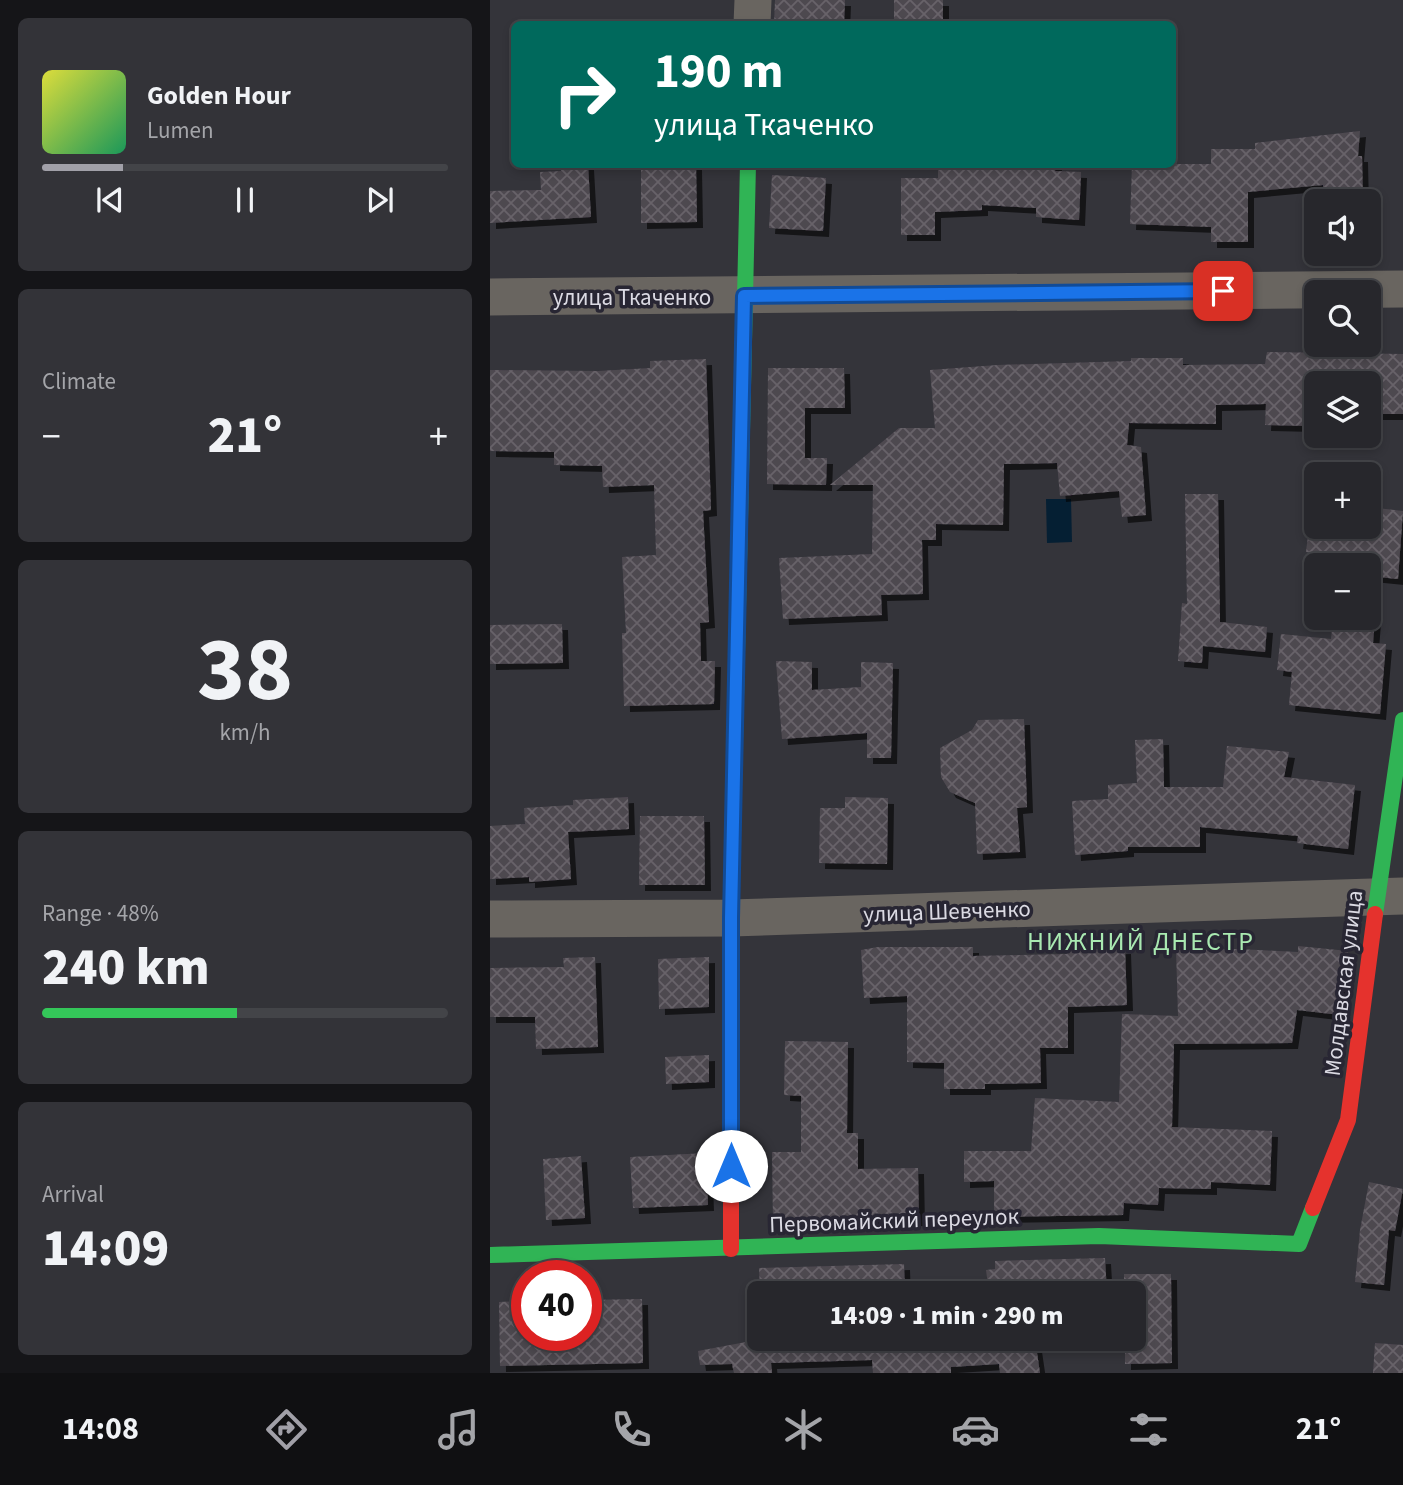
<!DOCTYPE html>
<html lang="en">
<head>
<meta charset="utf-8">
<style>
  :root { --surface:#27272c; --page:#333338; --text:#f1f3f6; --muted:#a4a5a9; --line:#434448; --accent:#a1a0a8 }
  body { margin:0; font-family:"Source Sans 3",sans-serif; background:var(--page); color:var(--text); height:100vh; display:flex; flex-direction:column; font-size:26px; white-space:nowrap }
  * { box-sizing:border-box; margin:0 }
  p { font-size:23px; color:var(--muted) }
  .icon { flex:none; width:38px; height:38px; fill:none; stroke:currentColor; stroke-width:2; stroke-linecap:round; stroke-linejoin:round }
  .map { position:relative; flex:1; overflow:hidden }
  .details { display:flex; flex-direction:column; gap:18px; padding:18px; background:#151518; width:490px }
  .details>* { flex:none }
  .guide { position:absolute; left:21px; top:21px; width:665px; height:147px; border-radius:10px; box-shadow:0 4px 10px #0003,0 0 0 2px var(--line); background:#00695c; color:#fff; overflow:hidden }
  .fabs { position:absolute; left:814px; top:189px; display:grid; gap:14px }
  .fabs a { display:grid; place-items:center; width:77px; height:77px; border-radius:10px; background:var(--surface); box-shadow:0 4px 10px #0003,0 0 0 2px var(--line); font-size:35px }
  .speed { position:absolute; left:21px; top:1260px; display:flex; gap:14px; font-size:35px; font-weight:700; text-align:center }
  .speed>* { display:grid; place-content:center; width:91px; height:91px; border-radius:50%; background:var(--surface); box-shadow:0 4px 10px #0003,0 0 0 2px var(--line); line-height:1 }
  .speed .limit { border:10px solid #d22; background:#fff; color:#111 }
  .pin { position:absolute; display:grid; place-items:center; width:60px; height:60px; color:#fff; margin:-30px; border-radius:14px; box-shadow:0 4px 10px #0006 }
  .me { position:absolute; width:77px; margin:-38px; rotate:0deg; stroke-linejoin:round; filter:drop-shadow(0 0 5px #0008) }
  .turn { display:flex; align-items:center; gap:24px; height:147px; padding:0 28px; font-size:32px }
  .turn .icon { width:91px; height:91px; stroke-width:2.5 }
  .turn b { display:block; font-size:49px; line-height:60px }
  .big { font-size:52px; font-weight:800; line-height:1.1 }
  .details .tile { flex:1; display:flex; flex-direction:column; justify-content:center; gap:10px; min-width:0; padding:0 24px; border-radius:10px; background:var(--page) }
  .details .dial { align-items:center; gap:0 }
  .dial b { font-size:91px; line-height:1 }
  .song { display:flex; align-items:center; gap:21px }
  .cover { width:84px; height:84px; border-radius:10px; background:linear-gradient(135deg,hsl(60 70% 55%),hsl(150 70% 35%)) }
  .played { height:7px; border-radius:4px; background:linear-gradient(90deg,var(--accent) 20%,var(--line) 20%) }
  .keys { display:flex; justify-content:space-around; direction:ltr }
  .heat { display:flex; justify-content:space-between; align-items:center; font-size:38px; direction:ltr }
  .charge { height:10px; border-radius:5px; background:linear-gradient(90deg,#34c759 48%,var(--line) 0) }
  .trip { position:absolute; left:257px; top:1281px; width:399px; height:70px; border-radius:10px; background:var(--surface); box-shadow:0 4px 10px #0003,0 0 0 2px var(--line); font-weight:800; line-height:70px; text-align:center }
  .menu { display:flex; height:112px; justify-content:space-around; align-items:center; background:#101012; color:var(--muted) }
  .menu .icon { width:49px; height:49px }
  .menu .current { color:var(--accent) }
  .menu b { font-size:32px; color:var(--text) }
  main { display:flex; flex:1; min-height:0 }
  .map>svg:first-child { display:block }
  .water { fill:#051f33 }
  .building { fill:url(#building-cross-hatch); filter:url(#shadow) }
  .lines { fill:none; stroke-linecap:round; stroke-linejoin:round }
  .street { stroke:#696560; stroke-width:37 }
  .fast { stroke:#30b455; stroke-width:16 }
  .jam { stroke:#e5322d; stroke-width:16 }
  .route-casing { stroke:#114b97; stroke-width:18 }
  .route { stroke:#1a73e8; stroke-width:12 }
  .labels { text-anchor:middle; stroke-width:7; stroke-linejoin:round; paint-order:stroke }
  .street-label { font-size:23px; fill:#dbdae3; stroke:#282633 }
  .quarter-label { font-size:26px; letter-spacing:2px; fill:#a9e9b1; stroke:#282633 }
</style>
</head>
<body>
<main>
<section class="details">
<div class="tile">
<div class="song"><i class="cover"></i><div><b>Golden Hour</b><p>Lumen</p></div></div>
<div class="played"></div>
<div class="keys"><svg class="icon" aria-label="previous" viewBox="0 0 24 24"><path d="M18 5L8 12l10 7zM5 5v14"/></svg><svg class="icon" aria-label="pause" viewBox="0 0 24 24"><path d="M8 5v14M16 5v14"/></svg><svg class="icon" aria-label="next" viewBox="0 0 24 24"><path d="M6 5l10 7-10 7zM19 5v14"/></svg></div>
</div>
<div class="tile"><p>Climate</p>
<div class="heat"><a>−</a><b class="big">21°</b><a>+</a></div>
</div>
<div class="tile dial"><b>38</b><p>km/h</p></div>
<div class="tile"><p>Range · 48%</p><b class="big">240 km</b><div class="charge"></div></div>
<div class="tile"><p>Arrival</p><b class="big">14:09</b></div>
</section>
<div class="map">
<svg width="913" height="1373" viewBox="0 0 913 1373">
  <defs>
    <pattern id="building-cross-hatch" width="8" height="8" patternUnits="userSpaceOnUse" patternTransform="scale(1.75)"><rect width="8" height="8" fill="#4e4850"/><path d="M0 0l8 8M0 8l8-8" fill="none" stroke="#676269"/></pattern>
    <filter id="shadow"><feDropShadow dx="6" dy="6" stdDeviation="0" flood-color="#0009"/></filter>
  </defs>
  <rect width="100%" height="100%" fill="#34343a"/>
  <path class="water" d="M556,499H581L582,542L557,543Z"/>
  <g class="building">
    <path d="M285,0H355L354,24H284Z"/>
    <rect x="404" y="0" width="49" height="24"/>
    <path d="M870,131L868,156H872L873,201H833V185L758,192V242H721V227L640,224L642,164H721V149H765V143Z"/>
    <path d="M71,164H98L101,217L0,223V191L51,190L50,172L71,171Z"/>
    <path d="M151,164H206L207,222L151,223Z"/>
    <path d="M448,164H566L565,171L591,172L589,220L546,217V208L492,205V210L445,212V235H411V178H448Z"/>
    <path d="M282,175L336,178L333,231L279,228Z"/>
    <path d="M777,352L913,354V414H878V383H826V412H819V426L775,425L776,404L726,405V424L639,423L637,445L651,447L656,515L632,517L629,491L570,496L567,463L514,464L513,525L446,524V540H432L433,594L391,595L392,615L293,619L289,558L382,554L383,485H340L409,428H445L440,370L507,365L641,361V358H693V365L775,364Z"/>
    <path d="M216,359L221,510L213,511L219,622L210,623L211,661H225L224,704L134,706L132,633H136L132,557L166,555L164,485L113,487L112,466L64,465V452L0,451V370L108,371L160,368V361Z"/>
    <path d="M278,368H354L355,408H315V458H337L336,485L277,484Z"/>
    <path d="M695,494H728L730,622L777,627L775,652L713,646L712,663L688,661L692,603L697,604Z"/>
    <path d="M878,507L913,511L908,579L878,576V565H848L849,556L816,552L819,527H878Z"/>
    <path d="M843,618H885L883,643L896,644L890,714L799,705L802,672L787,670L791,634L841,639Z"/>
    <path d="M72,624L73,663L0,664V625Z"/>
    <path d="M286,661L322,662V690L371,687V662L403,663L401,758H377V733L292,739Z"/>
    <path d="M534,719L537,807L527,808L530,852L487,854L485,803L460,792L451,777L450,748L482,730L488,720Z"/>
    <path d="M673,739L674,787H733L737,746L799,752L794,777L865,785L858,849L807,843L808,836L710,827V847H638V851L585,855L582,801L618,799V785L647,783L645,740Z"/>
    <path d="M138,797L139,829L78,832L81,879L39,882V877L0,879V826L35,824L34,808L83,805V800Z"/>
    <path d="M355,797L398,798L397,864L329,863L330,808H355Z"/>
    <path d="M150,816H214L215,885H149Z"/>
    <path d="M808,946L858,951L850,1015L807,1010L802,1043L684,1044L682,1127L782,1131L780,1185L721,1182V1189L669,1188L668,1205L634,1203L633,1215L504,1217V1181L474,1182V1151H541L545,1098L629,1102L632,1014L688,1016L686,950L749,949L808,952Z"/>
    <path d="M388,947H483V956L577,954L576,950L635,948L637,1005L578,1007V1048H550L551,1083L495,1084V1089H454V1063L417,1062V996L374,998L371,950Z"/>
    <path d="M105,957L108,1047L46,1049L45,1017H0V968L74,967L73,958Z"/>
    <path d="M219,957V1007L169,1009L168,959Z"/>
    <path d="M295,1041L358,1042L357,1133H368V1169L428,1168L429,1220L283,1224L282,1152H311V1096L294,1095Z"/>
    <path d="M219,1055V1082L176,1084L175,1057Z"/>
    <path d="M216,1153L218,1205L143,1208L140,1157Z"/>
    <path d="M91,1156L95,1218L56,1220L53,1159Z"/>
    <path d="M879,1182L913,1189L905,1231L899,1230L894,1285L865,1282L870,1230Z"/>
    <path d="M615,1258L617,1293H499L496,1270L505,1269V1261Z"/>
    <path d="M414,1264L415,1293H270L269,1268Z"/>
    <path d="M634,1274H681L682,1363L635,1364V1339H644V1293H634Z"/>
    <path d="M152,1299L153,1363L10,1366L9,1302L37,1301V1335H96V1300Z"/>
    <path d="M272,1339H545L550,1373H510L509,1364L461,1367V1373H383L382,1360L281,1363L282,1373H244L242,1364L210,1365L208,1351Z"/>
    <path d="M885,1343L913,1345V1373H883Z"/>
  </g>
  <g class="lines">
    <g class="street">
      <path d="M262,24L263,0"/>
      <path d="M0,297L913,289"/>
      <path d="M0,919L241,918L913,896"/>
    </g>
    <g class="fast">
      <path d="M885,914L913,720"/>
      <path d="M241,1012V918L258,164"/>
      <path d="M0,1255L609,1236L809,1244L823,1208"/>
    </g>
    <g class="jam">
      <path d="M241,1012V1249"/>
      <path d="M823,1208L858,1120L885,914"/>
    </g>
  </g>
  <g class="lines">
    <defs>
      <path id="route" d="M241,1166V918L254,296L733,291"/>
    </defs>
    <use href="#route" class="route-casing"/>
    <use href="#route" class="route"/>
  </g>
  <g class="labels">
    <g class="street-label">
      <text x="142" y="305">улица Ткаченко</text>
      <text transform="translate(457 911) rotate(-2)" y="8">улица Шевченко</text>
      <text transform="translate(853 983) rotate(-83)" y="8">Молдавская улица</text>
      <text transform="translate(404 1220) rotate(-2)" y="8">Первомайский переулок</text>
    </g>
    <g class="quarter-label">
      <text x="651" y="950">НИЖНИЙ ДНЕСТР</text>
    </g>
  </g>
</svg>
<div class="fabs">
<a><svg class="icon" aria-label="sound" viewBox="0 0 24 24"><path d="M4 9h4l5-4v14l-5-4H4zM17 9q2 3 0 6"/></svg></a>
<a><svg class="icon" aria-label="search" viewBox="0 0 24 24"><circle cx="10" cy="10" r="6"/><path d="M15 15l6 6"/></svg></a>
<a><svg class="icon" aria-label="layers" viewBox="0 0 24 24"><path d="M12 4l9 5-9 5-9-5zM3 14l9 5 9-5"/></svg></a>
<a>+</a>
<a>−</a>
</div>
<div class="speed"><div class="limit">40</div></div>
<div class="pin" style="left:733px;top:291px;background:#d93025"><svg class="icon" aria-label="arrive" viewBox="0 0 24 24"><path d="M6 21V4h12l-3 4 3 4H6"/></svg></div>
<svg class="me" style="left:241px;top:1166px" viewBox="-20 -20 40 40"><circle r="19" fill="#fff"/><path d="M0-13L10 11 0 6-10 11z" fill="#1a73e8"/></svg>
<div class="trip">14:09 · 1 min · 290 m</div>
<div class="guide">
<div class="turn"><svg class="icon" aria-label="right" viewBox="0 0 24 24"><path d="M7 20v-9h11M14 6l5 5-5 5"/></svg><div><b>190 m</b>улица Ткаченко</div></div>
</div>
</div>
</main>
<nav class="menu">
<b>14:08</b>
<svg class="icon current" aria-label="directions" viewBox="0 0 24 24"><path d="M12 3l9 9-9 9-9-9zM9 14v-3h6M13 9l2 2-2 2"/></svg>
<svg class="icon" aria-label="music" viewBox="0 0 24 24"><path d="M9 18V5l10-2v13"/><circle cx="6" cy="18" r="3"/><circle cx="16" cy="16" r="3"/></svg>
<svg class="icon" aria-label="phone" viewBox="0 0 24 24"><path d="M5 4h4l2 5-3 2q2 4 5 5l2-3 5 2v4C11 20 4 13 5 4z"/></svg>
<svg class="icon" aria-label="climate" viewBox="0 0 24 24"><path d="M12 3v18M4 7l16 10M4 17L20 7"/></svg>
<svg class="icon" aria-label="car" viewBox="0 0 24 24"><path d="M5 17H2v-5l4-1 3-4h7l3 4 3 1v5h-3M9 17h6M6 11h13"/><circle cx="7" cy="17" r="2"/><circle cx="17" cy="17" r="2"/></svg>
<svg class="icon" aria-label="filters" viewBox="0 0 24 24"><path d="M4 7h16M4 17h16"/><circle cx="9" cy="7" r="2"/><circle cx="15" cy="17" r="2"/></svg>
<b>21°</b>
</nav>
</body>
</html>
